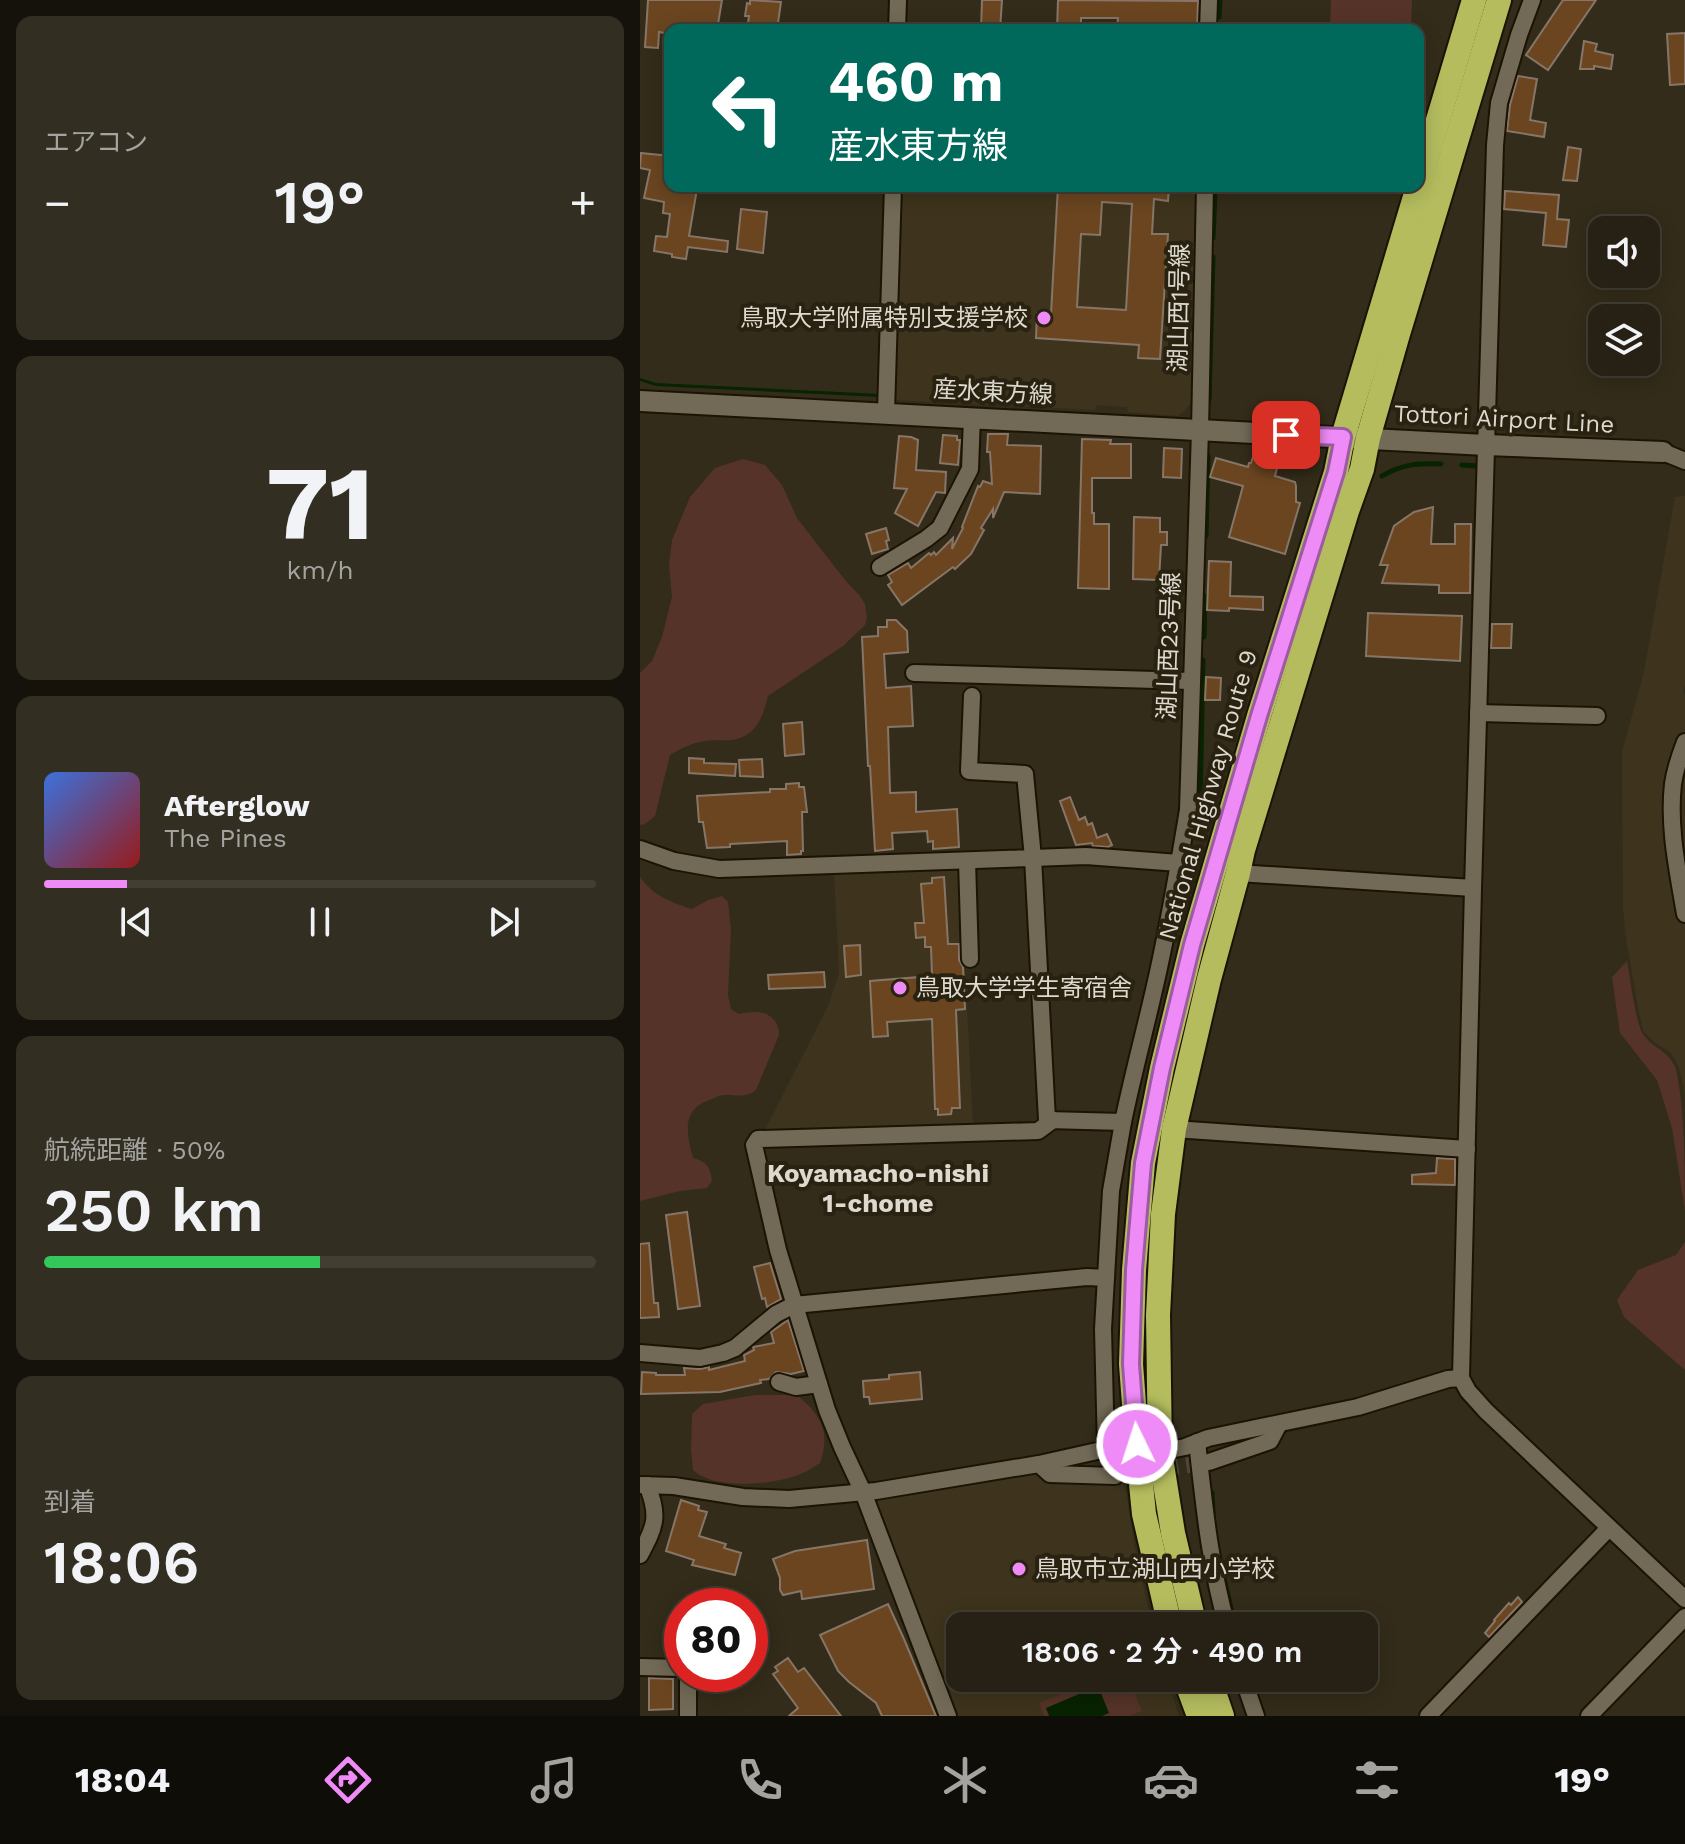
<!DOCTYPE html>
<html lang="ja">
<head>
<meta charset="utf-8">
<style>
  :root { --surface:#262114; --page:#322e22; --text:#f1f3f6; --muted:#a4a3a0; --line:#423e34; --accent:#ef8bf7 }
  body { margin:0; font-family:"Work Sans","Noto Sans JP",sans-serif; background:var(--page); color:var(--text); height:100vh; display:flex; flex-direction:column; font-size:30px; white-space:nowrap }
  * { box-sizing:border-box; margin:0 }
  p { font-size:26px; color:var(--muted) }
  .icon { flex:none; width:44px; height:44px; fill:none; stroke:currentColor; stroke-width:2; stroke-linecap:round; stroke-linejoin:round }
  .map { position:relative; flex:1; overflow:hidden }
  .side { display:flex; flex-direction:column; gap:16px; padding:16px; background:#15120b; width:640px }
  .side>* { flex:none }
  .hud { position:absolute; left:24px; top:24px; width:760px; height:168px; border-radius:16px; box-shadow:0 4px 20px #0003,0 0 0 2px var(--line); background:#00695c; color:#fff; overflow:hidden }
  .fabs { position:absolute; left:948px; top:216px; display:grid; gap:16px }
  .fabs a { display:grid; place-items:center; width:72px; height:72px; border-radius:16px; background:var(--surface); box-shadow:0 4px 20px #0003,0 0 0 2px var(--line); font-size:40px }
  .speed { position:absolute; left:24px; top:1588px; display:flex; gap:16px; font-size:40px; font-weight:700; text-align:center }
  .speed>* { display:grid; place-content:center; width:104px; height:104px; border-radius:50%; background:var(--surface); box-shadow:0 4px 20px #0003,0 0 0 2px var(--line); line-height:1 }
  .speed .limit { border:12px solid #d22; background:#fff; color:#111 }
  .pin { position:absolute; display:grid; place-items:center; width:68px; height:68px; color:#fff; margin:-34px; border-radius:16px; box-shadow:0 4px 12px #0006 }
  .me { position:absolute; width:88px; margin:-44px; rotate:356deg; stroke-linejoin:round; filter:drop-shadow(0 0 6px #0008) }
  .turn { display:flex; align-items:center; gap:28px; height:168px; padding:0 32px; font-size:36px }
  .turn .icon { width:104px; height:104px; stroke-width:2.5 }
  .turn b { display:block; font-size:56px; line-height:68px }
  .big { font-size:60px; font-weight:600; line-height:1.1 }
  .side .widget { flex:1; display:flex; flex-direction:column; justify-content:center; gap:12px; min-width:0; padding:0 28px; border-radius:16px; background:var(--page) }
  .side .dial { align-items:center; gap:0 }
  .dial b { font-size:104px; line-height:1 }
  .song { display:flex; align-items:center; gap:24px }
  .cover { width:96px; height:96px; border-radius:12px; background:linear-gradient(135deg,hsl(220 70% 55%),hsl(0 70% 35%)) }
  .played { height:8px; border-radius:4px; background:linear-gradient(90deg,var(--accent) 15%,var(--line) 15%) }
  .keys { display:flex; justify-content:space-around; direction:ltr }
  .heat { display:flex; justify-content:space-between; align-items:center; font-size:44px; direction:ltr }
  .charge { height:12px; border-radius:6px; background:linear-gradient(90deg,#34c759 50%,var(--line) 0) }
  .trip { position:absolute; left:306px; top:1612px; width:432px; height:80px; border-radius:16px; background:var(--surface); box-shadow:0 4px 20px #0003,0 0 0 2px var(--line); font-weight:600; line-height:80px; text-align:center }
  .menu { display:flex; height:128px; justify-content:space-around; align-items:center; background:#0f0d08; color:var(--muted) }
  .menu .icon { width:56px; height:56px }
  .menu .selected { color:var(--accent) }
  .menu b { font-size:36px; color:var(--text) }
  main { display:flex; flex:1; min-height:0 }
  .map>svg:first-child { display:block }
  .built { fill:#3e341d }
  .green { fill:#553328 }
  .water { fill:#082300 }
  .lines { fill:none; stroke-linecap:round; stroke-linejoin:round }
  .stream { stroke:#082300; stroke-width:5 }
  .building { fill:#6a4520; stroke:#877667; stroke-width:2; fill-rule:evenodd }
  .street-tunnel { stroke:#4d4635; stroke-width:16; stroke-dasharray:16 8; stroke-linecap:butt }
  .street-casing { stroke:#1b1404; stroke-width:20 }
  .secondary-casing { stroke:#1b1404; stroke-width:24 }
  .highway-casing { stroke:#1b1404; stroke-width:28 }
  .street { stroke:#726a56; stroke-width:16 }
  .secondary { stroke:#726a56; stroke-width:20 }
  .highway { stroke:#b4bc5e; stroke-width:24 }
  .route-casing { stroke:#9b5aa1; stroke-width:20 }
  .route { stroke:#ef8bf7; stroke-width:14 }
  .poi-dot { fill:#ef8bf7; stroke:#292211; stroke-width:3 }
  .labels { text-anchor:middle; stroke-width:8; stroke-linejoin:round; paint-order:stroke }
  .street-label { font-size:24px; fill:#ded9cf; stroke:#292211 }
  .poi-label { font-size:24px; fill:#ded9cf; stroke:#292211; text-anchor:start }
  .neighbourhood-label { font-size:26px; font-weight:bold; fill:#ded9cf; stroke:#292211 }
</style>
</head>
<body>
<main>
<section class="side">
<div class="widget"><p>エアコン</p>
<div class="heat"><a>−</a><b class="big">19°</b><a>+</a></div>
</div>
<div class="widget dial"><b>71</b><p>km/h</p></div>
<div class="widget">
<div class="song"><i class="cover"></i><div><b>Afterglow</b><p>The Pines</p></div></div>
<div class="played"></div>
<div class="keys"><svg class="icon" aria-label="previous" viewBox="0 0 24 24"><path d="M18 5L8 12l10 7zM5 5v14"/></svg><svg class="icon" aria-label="pause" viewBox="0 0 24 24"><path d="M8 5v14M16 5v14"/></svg><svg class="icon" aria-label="next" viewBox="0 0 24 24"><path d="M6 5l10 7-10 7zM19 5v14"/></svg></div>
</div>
<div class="widget"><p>航続距離 · 50%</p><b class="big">250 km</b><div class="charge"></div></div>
<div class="widget"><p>到着</p><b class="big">18:06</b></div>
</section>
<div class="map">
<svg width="1045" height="1716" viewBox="0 0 1045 1716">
  <rect width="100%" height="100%" fill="#332c1a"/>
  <g class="built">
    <path d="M258,186H556L551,404L538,416L488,412L487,407L456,405L455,410L253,400Z"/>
    <path d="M1045,496V685L1043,692L1045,694V1095L1039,1067L1031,1053L1014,1042L1003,1031L998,1007L986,939L983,908L982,752L1004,672L1035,497Z"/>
    <path d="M320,870L333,1123L124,1132L189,1004L199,973L194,873Z"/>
    <path d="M388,1470L479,1478L480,1483L485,1485L494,1542L512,1626H320V1678H527L539,1716H315L310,1691L228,1497Z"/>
  </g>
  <g class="green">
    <path d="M691,0H772L771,30H690Z"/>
    <path d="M103,459L125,465L142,485L157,518L205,580L220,596L225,604L227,618L225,625L203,646L128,696C123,715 118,734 96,739C86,742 75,739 65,741C51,743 42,748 30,755L15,816L5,824L0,825V673L12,661L22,637L32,597L29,565L32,540L50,497L75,468Z"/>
    <path d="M0,877C14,896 30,902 52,909L68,900L82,896L88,902L91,929L88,995L91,1009L99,1014C117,1009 139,1012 139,1035L116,1090C106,1098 97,1095 85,1095C78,1095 73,1099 67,1101C41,1111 47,1136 53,1158C67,1162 70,1166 72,1181L67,1188L40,1191L0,1201Z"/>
    <path d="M987,961C990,976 996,1025 1003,1034C1013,1049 1029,1050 1036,1069C1045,1111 1045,1166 1045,1211L1032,1128L1017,1080L980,1033L972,977Z"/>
    <path d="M1045,1242V1370L984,1317L977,1300L998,1270L1036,1255Z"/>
    <path d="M115,1395H157C181,1415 191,1432 180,1463C173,1467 165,1473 158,1475C132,1485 73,1490 53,1470L51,1449L52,1414L63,1404Z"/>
    <path d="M460,1678H488L502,1711L489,1716H404L399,1703Z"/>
  </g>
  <g class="water">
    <path d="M0,378L16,383L240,394V397L16,386L0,381Z"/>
    <path d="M458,1686L469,1713L462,1716H409L406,1708Z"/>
  </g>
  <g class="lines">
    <g class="stream">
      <path d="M579,17L580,0"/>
      <path d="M579,30V26"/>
      <path d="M573,238L575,192"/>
      <path d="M569,400L573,257"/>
      <path d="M822,465L838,466V469"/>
      <path d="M742,476C762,464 778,463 801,464"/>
      <path d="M566,536L568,456"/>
      <path d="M564,637L565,596"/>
      <path d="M560,806L563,660"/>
      <path d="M572,1493L573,1512"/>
      <path d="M582,1569L595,1626"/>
    </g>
  </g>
  <g class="building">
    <path d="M8,0H82L77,30H30V34L19,32L18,48L5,47Z"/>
    <path d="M110,0L141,2L137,30H107L109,16H105L107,3L110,4Z"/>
    <path d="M342,0H362L360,30H341Z"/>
    <path d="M418,0L558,1L557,30H493V28L477,27L478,18H441V30H417Z"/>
    <path d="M923,0H956L908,70L886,55Z"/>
    <path d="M1045,33V84L1030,85L1027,34Z"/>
    <path d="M944,41L957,44L955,51L973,55L971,69L954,66V69H940Z"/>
    <path d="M878,76L897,79L890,120L906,123L904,137L867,131L870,105Z"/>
    <path d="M928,147L941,149L937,181L923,180Z"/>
    <path d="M1,153L30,156V186L57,189L49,236L88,241L87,252L48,247L46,259L32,257V254L14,251L16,236L27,237L30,214L23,213L24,202L4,198L10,170L0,168Z"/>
    <path d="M418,186H529L528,201L514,199L512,234H528L520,359L498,358L499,345L396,338L397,313L411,314ZM462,202L492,204L486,310L437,307L441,234L460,235Z"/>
    <path d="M865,191L919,195L917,219L929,220L926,247L903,245L906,213L864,209Z"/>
    <path d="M101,209L127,212L123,253L97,249Z"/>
    <path d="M348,434H368L367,445L401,446L400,494L364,492L353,518V509L341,528L344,530L331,554L315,569L313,567L262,605L248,585L252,582L248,575L268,563L271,568L289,553L291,555L294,552L296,555L313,538L312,549L323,528L322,527L338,486L340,487L343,481L352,484L350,452H347Z"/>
    <path d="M303,435L317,436V440H320L318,465L300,463Z"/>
    <path d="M259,436L271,437L278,440L276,470L306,472L305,493L296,492L278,526L255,513L267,489L254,488Z"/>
    <path d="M442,439L471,440L470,444H491V478H452V513H454V524H469V589L438,588Z"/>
    <path d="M524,448L542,449L541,478L523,477Z"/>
    <path d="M615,451L640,457L635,476L655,482L656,486V502L660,503L645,554L589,537L603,486L570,477L576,458L608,467L609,463H611Z"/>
    <path d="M793,507L791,544H815V524H831L830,593H799V585L742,583L748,565H740L754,526L774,512Z"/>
    <path d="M494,517L520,518V532H527V545H521L519,580L493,579Z"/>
    <path d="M246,528L249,540L246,541L248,549L232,554L226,534Z"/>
    <path d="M569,561L591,562L590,596L623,597V610L589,608V611L567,610Z"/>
    <path d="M728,613L822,616L820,661L726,656Z"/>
    <path d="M247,620H256L267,631L268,652L244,654L246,688L271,686L273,726L248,727L250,793L276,792V812L317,809L319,847L293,849V841L288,842L287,831L252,833L253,849L235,851L230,766H228L222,637L238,636V627H247Z"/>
    <path d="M852,624H872L871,648H851Z"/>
    <path d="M566,677L581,678L580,700H565Z"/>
    <path d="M162,722L164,754L145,756L143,724Z"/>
    <path d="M49,758L64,759V763L96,764L95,776L49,773Z"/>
    <path d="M122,759L123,777L100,776L99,760Z"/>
    <path d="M159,783V787H164L167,812H162L163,851H161V854L147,855V841L90,844V847L67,848L63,822H59L57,796L130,792V789H146V784Z"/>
    <path d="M430,797L439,820L445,817L448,825L452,823L457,838L467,834L472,845L468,847L453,846L452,843L436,845L420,801Z"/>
    <path d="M304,877L308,944H319V960L323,967L325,1009L316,1010L320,1108H312L311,1114L298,1115V1109H295L292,1019L247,1022L248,1036L233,1037L230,981L292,976L291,947H285V937L276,938L275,923H284L281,884L292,883V878Z"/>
    <path d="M220,945L221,975L206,977L204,946Z"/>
    <path d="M184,972L185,987L129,989L128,975Z"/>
    <path d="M797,1158L815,1159V1185L772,1184V1175L796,1173Z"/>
    <path d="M47,1212L60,1306L38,1309L26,1215Z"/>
    <path d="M9,1243L14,1303H18L19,1317L0,1318V1244Z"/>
    <path d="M130,1263L141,1299L127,1307L125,1298L122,1299L114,1267Z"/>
    <path d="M148,1320L164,1371L151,1374L136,1372L129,1379L120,1380L121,1383L80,1392L1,1394L2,1372L16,1373V1375H45L44,1368L60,1369L69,1367V1370L105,1361L104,1355L114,1350L113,1347L134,1343L131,1332Z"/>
    <path d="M280,1372L282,1399L230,1404L229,1397H224L223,1381L249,1379V1375Z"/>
    <path d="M41,1500L59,1506L58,1510L67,1512L59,1536L86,1544L84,1548L101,1553L95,1575L52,1565L54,1560L26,1551Z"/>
    <path d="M227,1540L234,1589L162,1599L161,1591L143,1595L140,1590V1578L133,1559L155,1551Z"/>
    <path d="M878,1597L882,1602L849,1637L845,1633L855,1621L854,1620L869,1603L871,1605Z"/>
    <path d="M248,1604L264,1639L296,1716H242L236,1703L209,1682L198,1671L180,1635Z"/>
    <path d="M148,1658L158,1672L164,1668L201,1716H149L158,1708L133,1674L138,1671L135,1667Z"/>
    <path d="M9,1678L33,1679V1709L9,1710Z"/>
  </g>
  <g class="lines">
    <path class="street-tunnel" d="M475,1476L569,1462"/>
    <defs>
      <g id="street">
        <path d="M892,0L879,35L859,103L855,145L833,888L821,1378L828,1391L846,1411L1045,1599"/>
        <path d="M257,30L258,0"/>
        <path d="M568,30L569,0"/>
        <path d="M246,412L253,186"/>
        <path d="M1023,452L1045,461"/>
        <path d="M240,567L286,539L300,528L330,469L332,417"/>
        <path d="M274,673L551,681"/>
        <path d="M838,713L957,716"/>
        <path d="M1045,742C1040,755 1035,770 1033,784C1028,827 1038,872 1045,914"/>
        <path d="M0,849L34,861L79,869L393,858L385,774L329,771L332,696"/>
        <path d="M327,861L330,959"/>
        <path d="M539,863L446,856L393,858L407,1120L483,1122C492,1078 504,1034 514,990C528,931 538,870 548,810L560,430L565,186"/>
        <path d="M598,873L833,888"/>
        <path d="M534,1129L827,1149"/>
        <path d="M0,1353L60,1358L83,1353L95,1348L136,1314L154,1305L447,1277L466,1278"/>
        <path d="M139,1382L156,1387L179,1384"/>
        <path d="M557,1442C564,1504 570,1566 587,1626"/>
        <path d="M520,1452L545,1447L568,1438L718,1407L808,1379L821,1378"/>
        <path d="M569,1462L630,1441L639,1424"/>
        <path d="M399,1464L410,1474L475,1476"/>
        <path d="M0,1485L34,1486L103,1497L149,1499L236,1491L399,1464L466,1449L463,1329L471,1191L483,1122"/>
        <path d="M0,1555C15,1527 20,1516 7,1485"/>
        <path d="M0,1667L42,1668"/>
        <path d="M48,1674V1716"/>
        <path d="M603,1678L616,1716"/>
        <path d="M308,1716L223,1492L202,1447L187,1410L138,1250L114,1145L118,1139L398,1131L413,1120"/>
        <path d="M788,1716L969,1528"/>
        <path d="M949,1716L1045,1617"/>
      </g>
      <g id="secondary">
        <path d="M0,401L846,445L1023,452"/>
        <path d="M466,1449L497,1444"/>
      </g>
      <g id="highway">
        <path d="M530,1626L504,1514L497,1444L491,1364L494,1270L503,1163L522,1068L552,945L619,716L696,472L703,437L834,0"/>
        <path d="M555,1626L533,1533L520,1452L518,1315L523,1214L534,1129L569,979L598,873L603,850L707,511L722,469L728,438L758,334L859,0"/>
        <path d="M545,1678L559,1716"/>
        <path d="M569,1678L582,1716"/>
      </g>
    </defs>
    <use href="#street" class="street-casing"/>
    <use href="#secondary" class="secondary-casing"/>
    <use href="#highway" class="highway-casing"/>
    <use href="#street" class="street"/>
    <use href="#secondary" class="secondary"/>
    <use href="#highway" class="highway"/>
  </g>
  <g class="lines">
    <defs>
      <path id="route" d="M497,1444L491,1364L494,1270L503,1163L522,1068L552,945L619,716L696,472L703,437L646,435"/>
    </defs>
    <use href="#route" class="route-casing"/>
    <use href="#route" class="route"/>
  </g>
  <g class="poi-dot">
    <circle cx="404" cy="318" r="8"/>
    <circle cx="260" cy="988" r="8"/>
    <circle cx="379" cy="1569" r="8"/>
  </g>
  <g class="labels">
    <g class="street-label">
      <text transform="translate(539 308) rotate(-89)" y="8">湖山西1号線</text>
      <text transform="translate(353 392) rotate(3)" y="8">産水東方線</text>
      <text transform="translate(864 419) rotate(3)" y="8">Tottori Airport Line</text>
      <text transform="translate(529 646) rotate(-88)" y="8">湖山西23号線</text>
      <text transform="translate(568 795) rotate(-74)" y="8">National Highway Route 9</text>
    </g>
    <g class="poi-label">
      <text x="388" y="326" text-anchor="end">鳥取大学附属特別支援学校</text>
      <text x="276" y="996">鳥取大学学生寄宿舎</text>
      <text x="395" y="1577">鳥取市立湖山西小学校</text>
    </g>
    <g class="neighbourhood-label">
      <text x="238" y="1182">Koyamacho-nishi<tspan x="238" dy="30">1-chome</tspan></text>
    </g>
  </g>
</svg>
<div class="fabs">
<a><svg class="icon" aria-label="sound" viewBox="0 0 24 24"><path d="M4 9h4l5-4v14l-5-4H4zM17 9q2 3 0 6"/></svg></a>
<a><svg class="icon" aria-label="layers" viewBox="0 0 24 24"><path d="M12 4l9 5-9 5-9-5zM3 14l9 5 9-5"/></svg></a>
</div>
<div class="speed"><div class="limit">80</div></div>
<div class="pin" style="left:646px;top:435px;background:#d93025"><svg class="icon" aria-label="arrive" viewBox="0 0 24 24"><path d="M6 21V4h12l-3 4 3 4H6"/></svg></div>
<svg class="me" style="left:497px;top:1444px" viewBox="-20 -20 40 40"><circle r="17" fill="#ef8bf7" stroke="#fff" stroke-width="3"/><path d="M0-11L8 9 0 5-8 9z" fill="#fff"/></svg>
<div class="trip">18:06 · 2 分 · 490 m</div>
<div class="hud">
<div class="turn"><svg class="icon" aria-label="left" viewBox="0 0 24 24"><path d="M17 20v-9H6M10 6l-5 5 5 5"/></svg><div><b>460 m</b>産水東方線</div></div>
</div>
</div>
</main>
<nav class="menu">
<b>18:04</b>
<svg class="icon selected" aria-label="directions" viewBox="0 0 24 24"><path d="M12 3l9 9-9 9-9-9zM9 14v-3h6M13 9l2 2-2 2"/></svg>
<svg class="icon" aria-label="music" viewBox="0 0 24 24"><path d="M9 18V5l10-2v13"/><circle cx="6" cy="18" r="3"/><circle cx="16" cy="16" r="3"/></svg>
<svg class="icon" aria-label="phone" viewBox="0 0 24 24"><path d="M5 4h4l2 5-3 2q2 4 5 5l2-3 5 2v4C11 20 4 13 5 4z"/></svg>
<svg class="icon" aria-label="climate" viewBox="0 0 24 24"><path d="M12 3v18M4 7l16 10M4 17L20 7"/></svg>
<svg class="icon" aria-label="car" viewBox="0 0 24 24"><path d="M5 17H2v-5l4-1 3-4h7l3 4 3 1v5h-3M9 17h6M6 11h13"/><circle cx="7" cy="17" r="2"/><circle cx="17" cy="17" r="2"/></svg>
<svg class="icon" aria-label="filters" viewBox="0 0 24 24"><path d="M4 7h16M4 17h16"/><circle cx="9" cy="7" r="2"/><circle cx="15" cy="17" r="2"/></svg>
<b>19°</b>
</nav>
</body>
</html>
